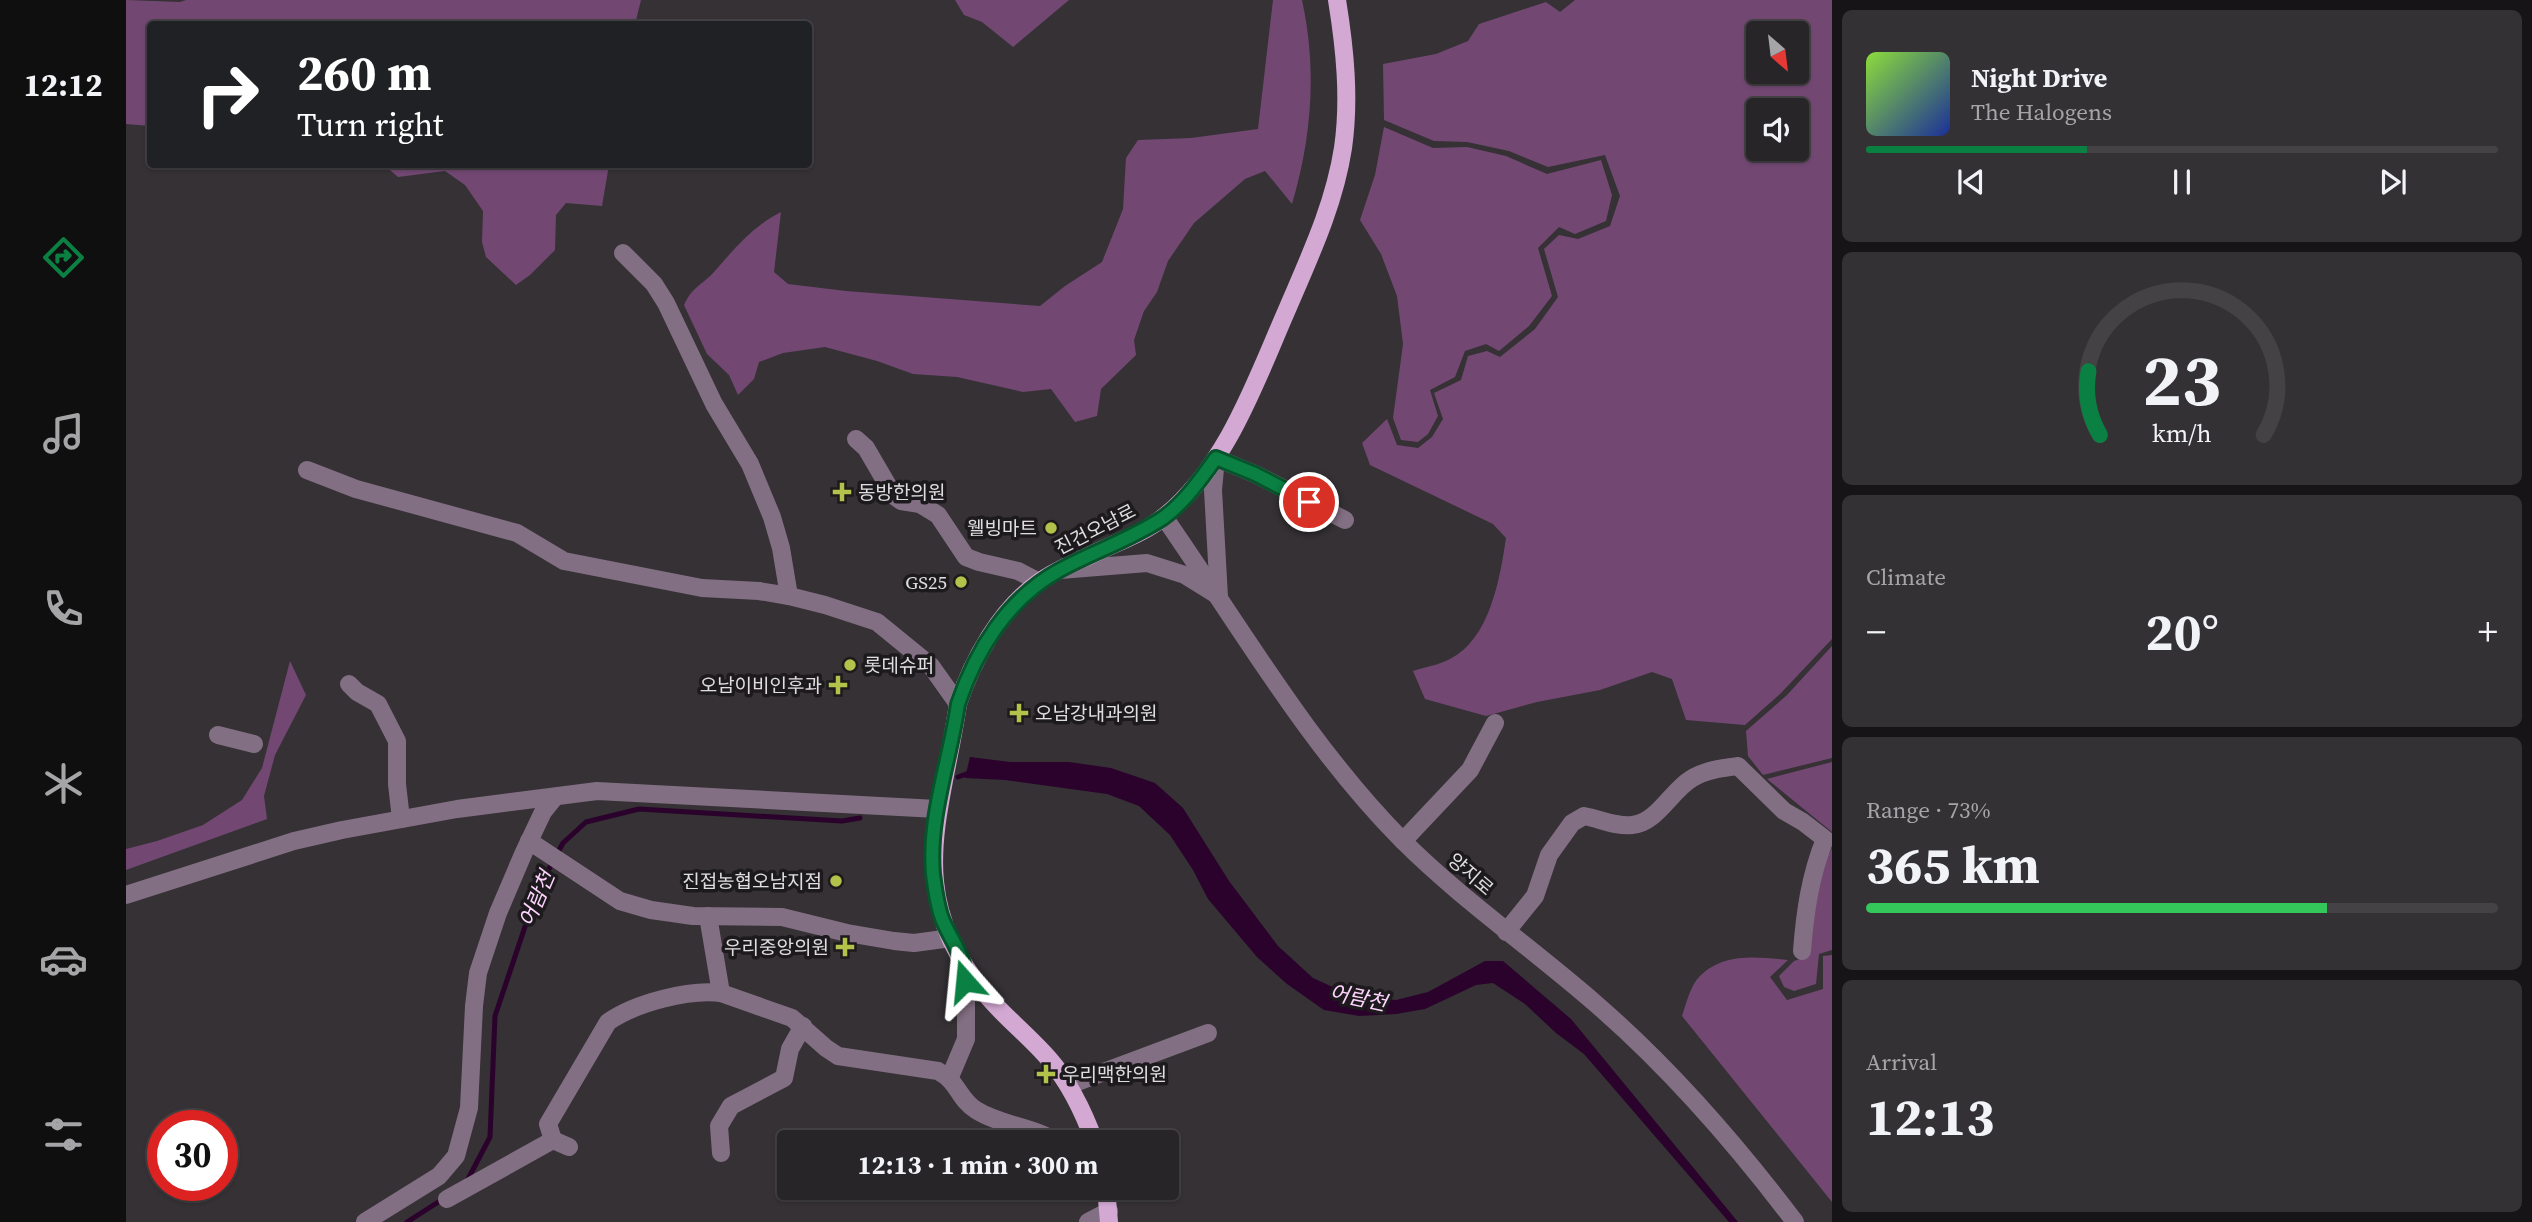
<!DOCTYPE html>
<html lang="en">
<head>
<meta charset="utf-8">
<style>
  :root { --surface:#282528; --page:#343134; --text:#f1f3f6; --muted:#a5a5a8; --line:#444245; --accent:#0b8043 }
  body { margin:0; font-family:"Source Serif 4","Noto Sans KR",serif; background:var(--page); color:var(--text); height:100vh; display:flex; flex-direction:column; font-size:26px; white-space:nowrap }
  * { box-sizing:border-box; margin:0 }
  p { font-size:23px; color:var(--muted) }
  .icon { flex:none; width:38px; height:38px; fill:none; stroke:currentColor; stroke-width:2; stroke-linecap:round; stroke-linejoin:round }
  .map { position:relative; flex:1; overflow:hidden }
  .sheet { display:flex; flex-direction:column; gap:10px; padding:10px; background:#161416; width:700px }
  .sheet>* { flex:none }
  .top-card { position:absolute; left:21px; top:21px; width:665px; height:147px; border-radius:7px; box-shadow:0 2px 5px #0004,0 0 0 2px var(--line); background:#202124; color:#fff; overflow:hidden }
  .needle { width:46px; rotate:152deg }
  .fabs { position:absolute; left:1620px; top:21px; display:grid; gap:14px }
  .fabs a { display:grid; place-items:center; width:63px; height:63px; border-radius:7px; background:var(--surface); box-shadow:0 2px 5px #0004,0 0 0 2px var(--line); font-size:35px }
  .speed { position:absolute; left:21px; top:1110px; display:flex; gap:14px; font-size:35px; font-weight:700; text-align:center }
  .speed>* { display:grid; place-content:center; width:91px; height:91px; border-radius:50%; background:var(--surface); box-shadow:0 2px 5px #0004,0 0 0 2px var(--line); line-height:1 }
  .speed .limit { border:10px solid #d22; background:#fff; color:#111 }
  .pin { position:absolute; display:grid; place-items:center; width:60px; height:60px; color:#fff; margin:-30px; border:4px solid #fff; border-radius:50%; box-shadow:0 2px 7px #0007 }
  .me { position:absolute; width:77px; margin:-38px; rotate:342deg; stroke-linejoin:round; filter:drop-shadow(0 0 5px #0008) }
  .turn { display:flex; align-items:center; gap:24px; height:147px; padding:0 35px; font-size:32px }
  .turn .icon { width:91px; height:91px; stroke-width:2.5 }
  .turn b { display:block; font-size:49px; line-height:60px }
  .big { font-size:52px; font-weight:700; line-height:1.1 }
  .sheet .tile { flex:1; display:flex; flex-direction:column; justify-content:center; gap:10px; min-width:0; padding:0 24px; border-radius:10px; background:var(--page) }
  .sheet .dial { align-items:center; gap:0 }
  .dial svg { height:182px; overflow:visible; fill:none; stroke:var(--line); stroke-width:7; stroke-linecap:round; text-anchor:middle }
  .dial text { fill:var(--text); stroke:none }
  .song { display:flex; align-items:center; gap:21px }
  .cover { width:84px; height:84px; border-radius:10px; background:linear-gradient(135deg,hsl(90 70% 55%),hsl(230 70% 35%)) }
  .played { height:7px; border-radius:4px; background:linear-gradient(90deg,var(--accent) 35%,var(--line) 35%) }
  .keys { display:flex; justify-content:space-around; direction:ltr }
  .heat { display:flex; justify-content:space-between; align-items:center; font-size:38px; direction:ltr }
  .charge { height:10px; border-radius:5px; background:linear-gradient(90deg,#34c759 73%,var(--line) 0) }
  .trip { position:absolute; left:651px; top:1130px; width:402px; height:70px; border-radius:7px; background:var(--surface); box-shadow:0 2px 5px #0004,0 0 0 2px var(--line); font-weight:700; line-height:70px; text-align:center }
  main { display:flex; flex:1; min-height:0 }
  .tabs { display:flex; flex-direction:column; width:126px; justify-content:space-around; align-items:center; background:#100f10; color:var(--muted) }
  .tabs .icon { width:49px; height:49px }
  .tabs .on { color:var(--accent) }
  .tabs b { font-size:32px; color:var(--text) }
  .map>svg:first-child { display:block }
  .green { fill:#724873; fill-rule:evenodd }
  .water { fill:#2a022c }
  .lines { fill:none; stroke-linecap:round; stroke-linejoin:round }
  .stream { stroke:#2a022c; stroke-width:5 }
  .minor { stroke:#836f83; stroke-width:18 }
  .major { stroke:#d3a9d3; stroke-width:18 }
  .route-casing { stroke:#07532c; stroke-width:18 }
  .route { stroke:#0b8043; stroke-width:12 }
  .poi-dot { fill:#b3c24b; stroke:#1c1a1c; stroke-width:2.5 }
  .labels { text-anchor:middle; stroke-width:7; stroke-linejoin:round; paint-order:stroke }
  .poi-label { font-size:19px; fill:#e0dde0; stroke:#1c1a1c; text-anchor:end }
  .street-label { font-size:19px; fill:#e0dde0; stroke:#1c1a1c }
  .water-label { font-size:21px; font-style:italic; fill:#fed4fe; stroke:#1c1a1c }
</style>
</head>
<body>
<main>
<nav class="tabs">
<b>12:12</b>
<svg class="icon on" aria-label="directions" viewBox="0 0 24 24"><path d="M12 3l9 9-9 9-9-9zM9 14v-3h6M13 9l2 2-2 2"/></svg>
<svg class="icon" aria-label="music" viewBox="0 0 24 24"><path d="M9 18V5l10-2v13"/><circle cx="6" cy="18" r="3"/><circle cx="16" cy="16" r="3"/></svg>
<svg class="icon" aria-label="phone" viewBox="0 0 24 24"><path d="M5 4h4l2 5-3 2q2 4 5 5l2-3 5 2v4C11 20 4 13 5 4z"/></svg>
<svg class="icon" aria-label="climate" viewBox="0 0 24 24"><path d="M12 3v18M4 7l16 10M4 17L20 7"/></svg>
<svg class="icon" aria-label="car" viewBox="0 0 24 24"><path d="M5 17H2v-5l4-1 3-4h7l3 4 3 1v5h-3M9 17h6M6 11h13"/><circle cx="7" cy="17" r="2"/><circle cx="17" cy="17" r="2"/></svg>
<svg class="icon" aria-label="filters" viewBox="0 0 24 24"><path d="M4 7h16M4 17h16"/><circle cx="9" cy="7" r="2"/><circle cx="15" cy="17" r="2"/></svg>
</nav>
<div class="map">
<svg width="1706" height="1222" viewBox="0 0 1706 1222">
  <rect width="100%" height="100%" fill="#353135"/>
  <g class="green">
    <path d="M0,0L54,2L60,0H515L509,24H24V126L0,124Z"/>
    <path d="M829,0H943L887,47L856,22L838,15Z"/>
    <path d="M1147,0H1176C1191,69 1186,136 1166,204L1139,171L1119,179L1068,223L1042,261L1031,292L1018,311L1008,340L1010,355L975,389L971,416L949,422L925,389L897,392L831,377L787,374L751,361L699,347L657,353L633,362L628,379L612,395L603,375L581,354L558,305C567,286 575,286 588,272C608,249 627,226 655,212L648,272L662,284L720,291L914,306L939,286L976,262L997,209L1000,158L1012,140L1065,138L1132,129Z"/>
    <path d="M1449,0H1706V639L1655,693L1619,725L1560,720L1546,679L1526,672L1474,690L1411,702L1360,716L1299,699L1287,671C1299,667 1313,665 1324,659C1364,639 1374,578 1380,538L1367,524L1244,465L1236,443L1261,419L1271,445L1292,448L1306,437L1317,419L1308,393L1335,380L1342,356L1361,351L1374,357L1409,329L1432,297L1418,249L1433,235L1452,239L1484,226L1494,196L1479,155L1422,167L1383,151L1341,142L1308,141L1258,120L1257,64L1310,54L1342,41L1353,24L1420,2L1434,12ZM1633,33H1671V72H1633ZM1633,110H1671V149H1633Z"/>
    <path d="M1258,127L1307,148L1341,147L1380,156L1421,174L1475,160L1486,195L1480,221L1449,234L1433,227L1412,248L1426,296L1403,326L1373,351L1360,344L1339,351L1329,377L1304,390L1312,416L1302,434L1292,442L1275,440L1267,418L1277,344L1271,296L1255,254L1234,220L1249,175Z"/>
    <path d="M258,165H483L476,206L440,203L430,215L429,250L404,275L390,285L360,257L356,242L357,211L339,185L319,171L272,177Z"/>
    <path d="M1706,646V758L1637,775L1622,756L1620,731L1661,695Z"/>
    <path d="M164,661L180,695L149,755L138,796L141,819L0,870V849L31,841L77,825L116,800L136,768Z"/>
    <path d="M1706,762V832L1641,779Z"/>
    <path d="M1706,848V950L1693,954L1690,984L1668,991L1658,987L1653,976L1668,961L1682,956C1686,919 1687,881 1706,848Z"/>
    <path d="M1706,955V1202L1556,1016C1560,1004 1565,984 1574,976C1598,952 1632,957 1662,960L1644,977L1661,1000L1697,989V956Z"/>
  </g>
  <path class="water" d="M844,757L884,762H943L985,768L1029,783L1057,808L1103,881L1152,946L1187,978L1224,995L1270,1000L1302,992L1359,961H1377L1445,1019L1612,1222H1603L1458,1054L1430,1033L1399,1004L1367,983L1350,985L1299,1009L1270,1014L1233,1016L1198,1010L1161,984L1131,957L1082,899L1067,870L1044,835L1013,806L981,794L879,780L839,778Z"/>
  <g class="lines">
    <g class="stream">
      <path d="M832,777L846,772"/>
      <path d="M341,1181L364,1137L369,1016L411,891L437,843L460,822L513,809L716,821L734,818"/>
      <path d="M281,1222L317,1199"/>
    </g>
    <g class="minor">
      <path d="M497,253L528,284L540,303L588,404L624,464L646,517L655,548L663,596"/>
      <path d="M730,439L740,448L768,496L775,501L794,504L812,515L840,557L853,562L892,571L913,582"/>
      <path d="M181,470L230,489L391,533L438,561L576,588L633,591L663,596L699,605L751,622L805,666L832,704"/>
      <path d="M1038,517C1114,626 1182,745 1276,840C1336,900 1406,948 1470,1004C1544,1068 1610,1144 1669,1222"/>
      <path d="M934,570L1021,563L1059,575L1088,593"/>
      <path d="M1093,597L1087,490L1090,458L1129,474L1219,520"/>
      <path d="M223,684L231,692L252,704L271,741V784L275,819"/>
      <path d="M92,735L128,744"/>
      <path d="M403,841L494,901L525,910L567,916L656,917L721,933L768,941L788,943L825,938"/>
      <path d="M1277,841L1344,770L1369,723"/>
      <path d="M0,895L168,841L216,830L331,809L471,791L811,809"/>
      <path d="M582,916L595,993"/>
      <path d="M1380,932L1409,896L1423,855L1446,823L1458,816C1474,819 1490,827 1506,825C1531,823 1545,791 1565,779C1579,770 1596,768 1612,766L1658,811L1677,822L1699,839C1684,876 1679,912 1676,951"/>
      <path d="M824,1077L840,1039V969"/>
      <path d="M943,1085L1082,1033"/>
      <path d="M443,1147L427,1140L422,1124L482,1022C509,1003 563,989 595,993L666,1018L700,1048L712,1056L812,1071C833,1082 832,1099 850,1110C875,1126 908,1126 932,1143"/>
      <path d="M595,1153L593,1126L605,1106L658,1078L664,1049L677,1026"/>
      <path d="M321,1199L427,1140"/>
      <path d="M239,1222L313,1176L330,1156L343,1108L348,1006L352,973L372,913L398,852L417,812L429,797"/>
      <path d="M962,1222L983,1211"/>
    </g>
    <g class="major">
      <path d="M969,1143C958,1113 944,1083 923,1059C904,1037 881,1019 863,998C775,896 815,819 832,704C847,659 874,610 913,582C930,570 950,562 969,553C992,542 1020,532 1039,516C1101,465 1129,383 1160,312C1183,258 1208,206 1217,148C1224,99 1219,49 1211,0"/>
      <path d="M980,1188L983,1222"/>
    </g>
  </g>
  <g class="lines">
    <defs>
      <path id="route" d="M839,981C841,960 825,940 817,921C811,907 809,889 807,874C802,817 824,760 832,704C850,650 882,599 932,571C966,552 1004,540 1037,518C1058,503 1075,479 1090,458L1129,474L1183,502"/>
    </defs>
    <use href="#route" class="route-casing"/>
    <use href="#route" class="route"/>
  </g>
  <g class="poi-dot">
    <path d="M712.5 481.5h7v7h7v7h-7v7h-7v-7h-7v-7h7z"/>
    <circle cx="925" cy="528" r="7"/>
    <circle cx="835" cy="582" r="7"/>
    <circle cx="724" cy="665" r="7"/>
    <path d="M708.5 674.5h7v7h7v7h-7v7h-7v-7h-7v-7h7z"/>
    <path d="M889.5 702.5h7v7h7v7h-7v7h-7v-7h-7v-7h7z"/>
    <circle cx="710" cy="881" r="7"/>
    <path d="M715.5 936.5h7v7h7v7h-7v7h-7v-7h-7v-7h7z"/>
    <path d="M916.5 1063.5h7v7h7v7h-7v7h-7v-7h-7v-7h7z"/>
  </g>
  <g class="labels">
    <g class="poi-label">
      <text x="732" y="499" text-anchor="start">동방한의원</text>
      <text x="911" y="535">웰빙마트</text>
      <text x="821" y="589">GS25</text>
      <text x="738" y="672" text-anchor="start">롯데슈퍼</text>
      <text x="696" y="692">오남이비인후과</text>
      <text x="909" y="720" text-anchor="start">오남강내과의원</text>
      <text x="696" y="888">진접농협오남지점</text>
      <text x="703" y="954">우리중앙의원</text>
      <text x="936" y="1081" text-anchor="start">우리맥한의원</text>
    </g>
    <g class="street-label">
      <text transform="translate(969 529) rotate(-27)" y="7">진건오남로</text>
      <text transform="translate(1345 874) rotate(41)" y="7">양지로</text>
    </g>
    <g class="water-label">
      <text transform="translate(411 899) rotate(-67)" y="7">어람천</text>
      <text transform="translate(1232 998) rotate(12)" y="7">어람천</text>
    </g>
  </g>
</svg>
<div class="fabs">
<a><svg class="needle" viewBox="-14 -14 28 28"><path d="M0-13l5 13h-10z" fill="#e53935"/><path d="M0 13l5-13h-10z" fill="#a5a5a8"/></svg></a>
<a><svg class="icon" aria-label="sound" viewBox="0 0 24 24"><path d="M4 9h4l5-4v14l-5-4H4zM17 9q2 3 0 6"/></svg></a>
</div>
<div class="speed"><div class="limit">30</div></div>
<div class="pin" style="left:1183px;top:502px;background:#d93025"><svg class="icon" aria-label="arrive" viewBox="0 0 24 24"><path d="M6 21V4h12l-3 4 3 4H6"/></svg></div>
<svg class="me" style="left:839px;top:981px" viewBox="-20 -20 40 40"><path d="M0-17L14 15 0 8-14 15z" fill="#0b8043" stroke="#fff" stroke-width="4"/></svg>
<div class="trip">12:13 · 1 min · 300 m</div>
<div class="top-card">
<div class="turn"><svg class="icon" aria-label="right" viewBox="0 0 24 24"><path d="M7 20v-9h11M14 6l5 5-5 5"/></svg><div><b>260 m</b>Turn right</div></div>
</div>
</div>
<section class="sheet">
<div class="tile">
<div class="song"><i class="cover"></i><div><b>Night Drive</b><p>The Halogens</p></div></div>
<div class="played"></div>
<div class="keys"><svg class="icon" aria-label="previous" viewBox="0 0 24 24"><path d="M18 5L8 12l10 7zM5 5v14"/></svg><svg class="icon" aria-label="pause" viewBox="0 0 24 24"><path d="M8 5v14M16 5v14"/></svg><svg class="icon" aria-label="next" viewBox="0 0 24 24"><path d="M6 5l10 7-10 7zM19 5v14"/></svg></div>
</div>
<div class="tile dial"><svg viewBox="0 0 100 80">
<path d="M14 69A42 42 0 1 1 86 69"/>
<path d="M14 69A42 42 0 0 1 9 41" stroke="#0b8043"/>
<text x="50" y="56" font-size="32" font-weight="700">23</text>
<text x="50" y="72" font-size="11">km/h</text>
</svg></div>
<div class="tile"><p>Climate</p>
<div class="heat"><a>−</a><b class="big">20°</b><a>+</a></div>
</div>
<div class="tile"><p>Range · 73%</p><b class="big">365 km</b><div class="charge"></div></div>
<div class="tile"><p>Arrival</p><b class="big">12:13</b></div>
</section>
</main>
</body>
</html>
